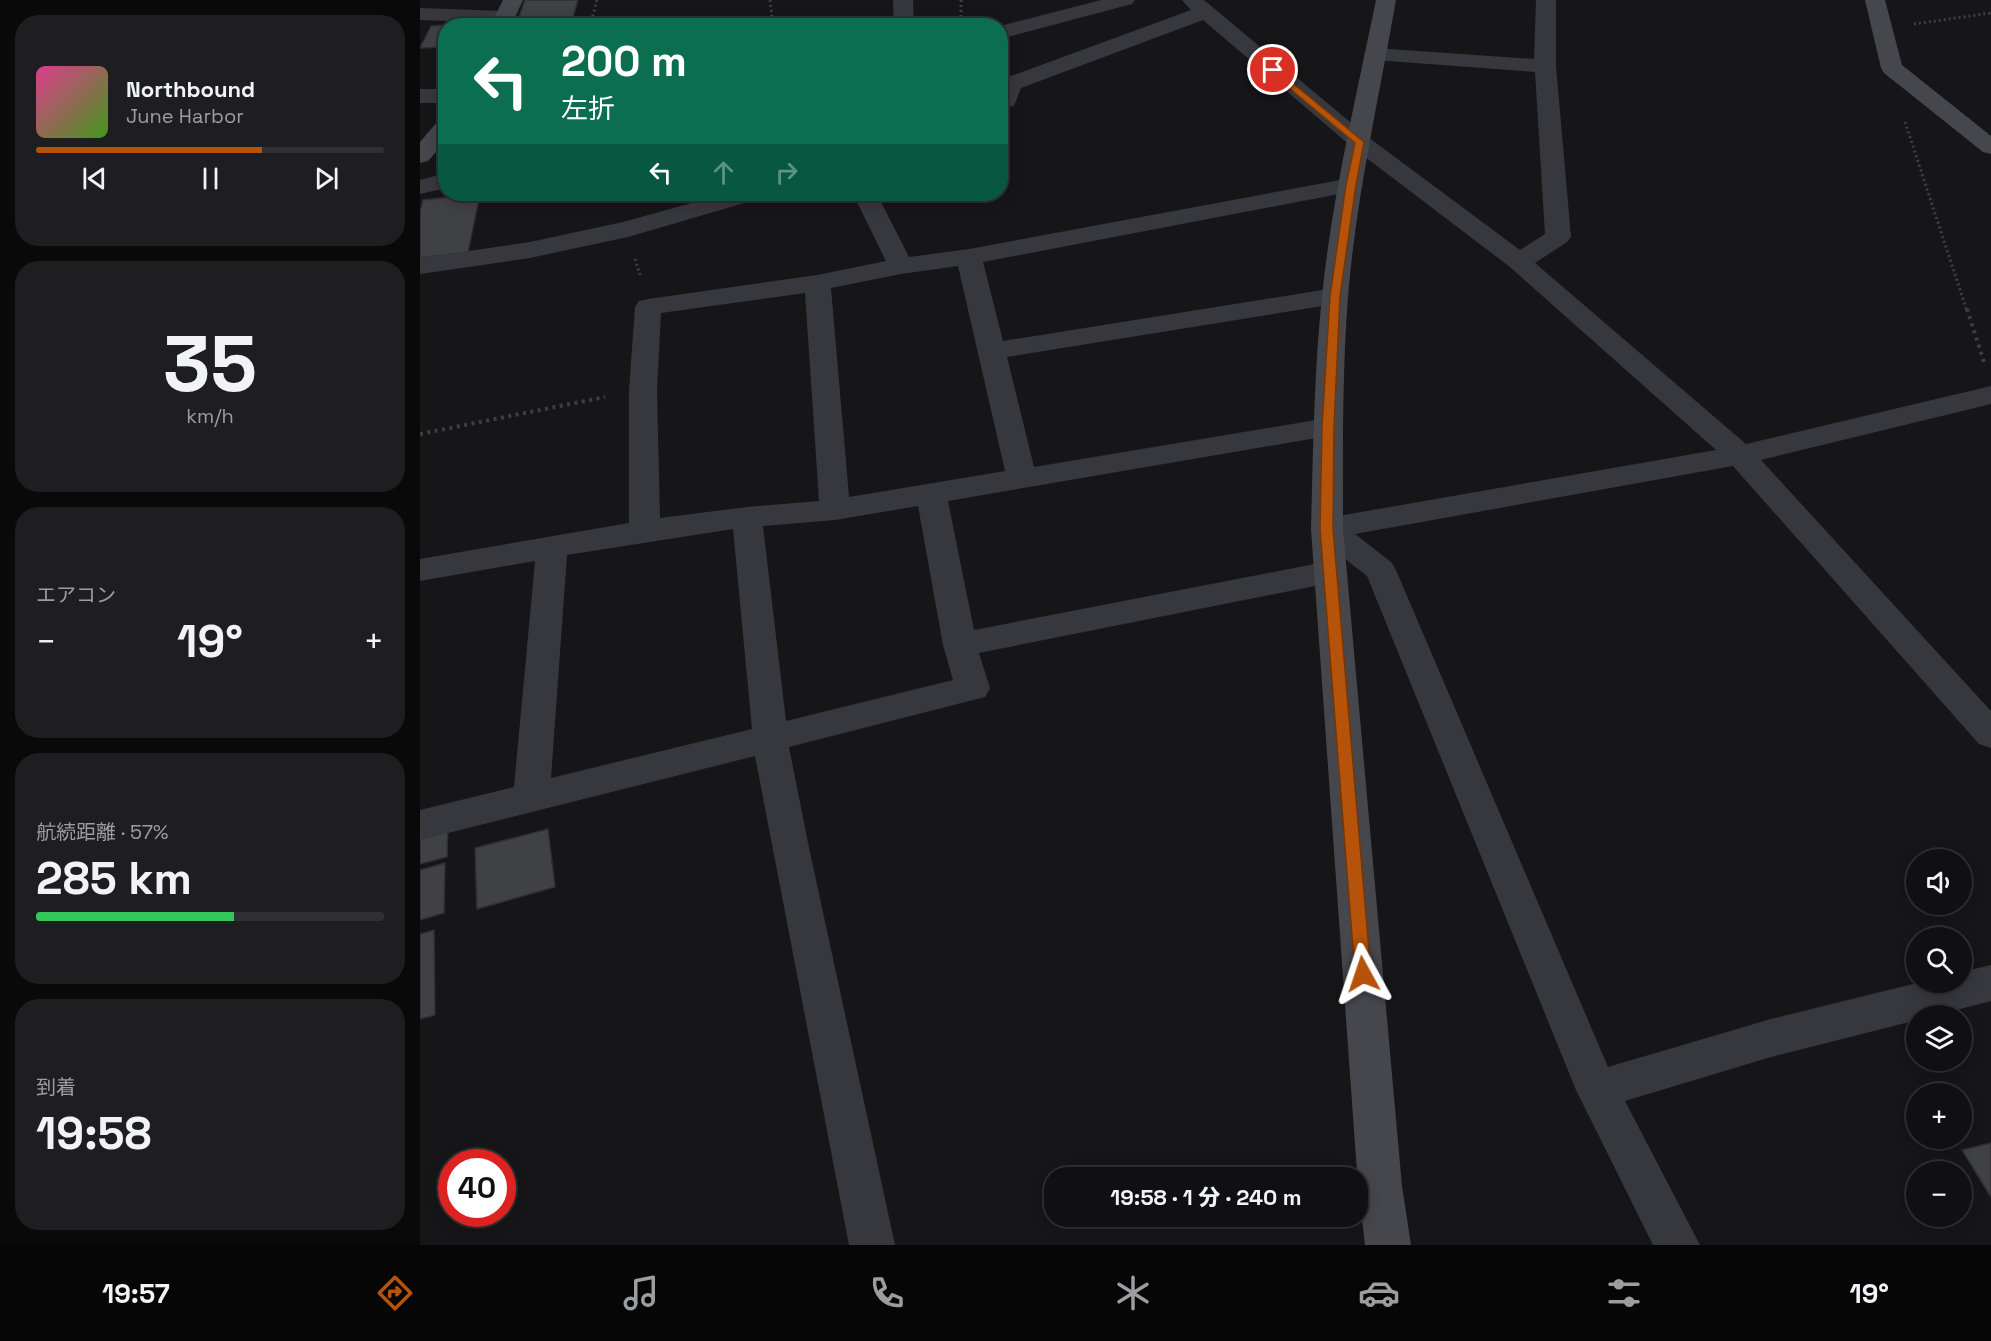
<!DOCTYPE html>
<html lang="ja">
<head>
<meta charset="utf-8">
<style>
  :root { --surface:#101012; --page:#1e1e20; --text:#f1f3f6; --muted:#9c9d9f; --line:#303032; --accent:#b45309 }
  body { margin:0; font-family:"Space Grotesk","Noto Sans JP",sans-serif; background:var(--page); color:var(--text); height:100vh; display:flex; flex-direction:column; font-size:22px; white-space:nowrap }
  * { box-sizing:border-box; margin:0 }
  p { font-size:20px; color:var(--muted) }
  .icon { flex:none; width:33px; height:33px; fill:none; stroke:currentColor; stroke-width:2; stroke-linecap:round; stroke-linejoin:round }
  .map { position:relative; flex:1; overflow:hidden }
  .drawer { display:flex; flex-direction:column; gap:15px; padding:15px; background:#09090a; width:420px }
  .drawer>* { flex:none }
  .hud { position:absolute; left:18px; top:18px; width:570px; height:183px; border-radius:24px; box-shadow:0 3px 15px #0003,0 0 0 2px var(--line); background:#0b6e4f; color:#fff; overflow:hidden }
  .fabs { position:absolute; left:1486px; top:849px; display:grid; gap:12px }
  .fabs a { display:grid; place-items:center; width:66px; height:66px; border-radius:50%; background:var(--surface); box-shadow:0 3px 15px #0003,0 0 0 2px var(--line); font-size:30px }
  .speed { position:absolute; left:18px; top:1149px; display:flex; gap:12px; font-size:30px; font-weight:700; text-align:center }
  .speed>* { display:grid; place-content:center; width:78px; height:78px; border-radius:50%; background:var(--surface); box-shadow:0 3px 15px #0003,0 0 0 2px var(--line); line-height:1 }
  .speed .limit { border:9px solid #d22; background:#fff; color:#111 }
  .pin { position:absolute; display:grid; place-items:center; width:51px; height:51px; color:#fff; margin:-26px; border:3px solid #fff; border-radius:50%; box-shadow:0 2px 6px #0007 }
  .me { position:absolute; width:66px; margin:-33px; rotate:355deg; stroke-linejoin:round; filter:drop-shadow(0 0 4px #0008) }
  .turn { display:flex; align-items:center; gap:21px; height:126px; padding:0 24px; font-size:27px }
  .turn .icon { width:78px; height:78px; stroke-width:2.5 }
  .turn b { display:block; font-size:42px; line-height:51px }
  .lanes { display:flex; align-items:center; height:57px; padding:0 24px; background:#0003; justify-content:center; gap:30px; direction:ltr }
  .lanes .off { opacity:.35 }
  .big { font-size:45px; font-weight:800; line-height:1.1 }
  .drawer .widget { flex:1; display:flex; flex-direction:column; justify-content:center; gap:9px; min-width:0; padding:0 21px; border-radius:24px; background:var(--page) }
  .drawer .dial { align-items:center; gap:0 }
  .dial b { font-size:78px; line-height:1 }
  .song { display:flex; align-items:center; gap:18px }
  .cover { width:72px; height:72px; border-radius:9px; background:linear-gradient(135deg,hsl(330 70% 55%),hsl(100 70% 35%)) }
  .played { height:6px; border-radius:3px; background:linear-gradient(90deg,var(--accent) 65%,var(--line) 65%) }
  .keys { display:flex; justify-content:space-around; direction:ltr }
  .heat { display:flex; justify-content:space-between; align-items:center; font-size:33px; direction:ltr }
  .charge { height:9px; border-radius:4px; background:linear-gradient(90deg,#34c759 57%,var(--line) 0) }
  .trip { position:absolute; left:624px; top:1167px; width:324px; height:60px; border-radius:24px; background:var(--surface); box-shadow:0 3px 15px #0003,0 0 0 2px var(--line); font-weight:800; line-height:60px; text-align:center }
  .menu { display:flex; height:96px; justify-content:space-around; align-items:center; background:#060607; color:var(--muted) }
  .menu .icon { width:42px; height:42px }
  .menu .on { color:var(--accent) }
  .menu b { font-size:27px; color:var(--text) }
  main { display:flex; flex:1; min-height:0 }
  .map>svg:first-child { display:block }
  .building { fill:#404145; stroke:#303034; stroke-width:1.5 }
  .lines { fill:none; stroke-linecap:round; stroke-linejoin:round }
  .path-far1 { stroke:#3d3f44; stroke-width:3; stroke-dasharray:2 3; stroke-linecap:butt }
  .path { stroke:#3d3f44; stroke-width:4; stroke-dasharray:3 4.5; stroke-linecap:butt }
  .street { fill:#37383d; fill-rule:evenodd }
  .secondary { fill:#45474d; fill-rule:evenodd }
  .route { fill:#b45309; stroke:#753606; stroke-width:1.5 }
</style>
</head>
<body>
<main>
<section class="drawer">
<div class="widget">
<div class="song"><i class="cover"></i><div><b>Northbound</b><p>June Harbor</p></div></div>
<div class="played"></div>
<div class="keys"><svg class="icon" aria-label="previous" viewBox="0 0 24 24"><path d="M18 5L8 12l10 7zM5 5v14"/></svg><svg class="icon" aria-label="pause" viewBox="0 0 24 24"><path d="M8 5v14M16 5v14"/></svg><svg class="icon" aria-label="next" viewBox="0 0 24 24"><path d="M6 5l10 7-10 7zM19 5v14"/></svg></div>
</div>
<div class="widget dial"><b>35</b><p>km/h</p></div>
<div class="widget"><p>エアコン</p>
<div class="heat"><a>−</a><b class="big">19°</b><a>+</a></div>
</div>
<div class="widget"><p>航続距離 · 57%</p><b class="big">285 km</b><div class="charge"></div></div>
<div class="widget"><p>到着</p><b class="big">19:58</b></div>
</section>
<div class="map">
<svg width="1571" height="1245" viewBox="0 0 1571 1245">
  <rect width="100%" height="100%" fill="#161618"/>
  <g class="building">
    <path d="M105,0H158L153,17L98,20Z"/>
    <path d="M46,24L26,26V47L0,48L11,26Z"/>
    <path d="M60,194L48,252L0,258V212L3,200Z"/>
    <path d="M28,825L27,857L0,864V832Z"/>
    <path d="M128,829L135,887L57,909L55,848Z"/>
    <path d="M25,863L24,913L0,920V870Z"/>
    <path d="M14,930L15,1015L0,1019V934Z"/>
    <path d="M1571,1143V1197L1542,1150Z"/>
  </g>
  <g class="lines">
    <g class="path-far1">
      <path d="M350,0L353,26"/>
      <path d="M541,0V26"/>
      <path d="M1494,24L1571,13"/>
      <path d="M170,26L177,0"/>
      <path d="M1485,122L1547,311"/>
      <path d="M215,259L220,275"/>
    </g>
    <g class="path">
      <path d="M1547,309L1564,362"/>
      <path d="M0,434L185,397"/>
    </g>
    <g class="street">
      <path d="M473,0H493L494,26H474Z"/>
      <path d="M681,0H715L712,4L580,39V26Z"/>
      <path d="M762,0H784L948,137L1100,250L1125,234L1115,72L955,60L947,59L944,54L947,49L955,48L1114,59L1116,0H1136V66L1151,237L1147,242L1115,263L1326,444L1571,386V404L1341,460L1571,711V748L1559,744L1313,466L935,534L971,562L976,570L1188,1067L1351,1019L1501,982H1542V972L1571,965V1001L1513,1016H1497V1020L1351,1057L1205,1101L1280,1245H1233L1156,1090L947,576L896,536L891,529L896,522L907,518L1296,450L1090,267L932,147L783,20L601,88L594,106L580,109V83L583,79L771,10Z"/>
      <path d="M0,8L84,11L91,13L94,17L91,21L84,23L0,20Z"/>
      <rect x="0" y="89" width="26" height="14"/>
      <path d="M26,173V188L0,194V180Z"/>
      <path d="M931,178L940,180L943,185L940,190L563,262L583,341L915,288L924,290L928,296L924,302L915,304L587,357L614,467L908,418L918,420L923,427L918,434L908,436L528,501L554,630L910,561L921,564L926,572L921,580L910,583L559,653L570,688L565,697L369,747L388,843L475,1245H429L335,756L0,840V810L94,787L115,561L0,581V559L209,523V390L215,307L219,301L228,299L397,275L466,261L433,194H457L489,257L549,249ZM538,266L585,471L429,497L411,288L481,274ZM385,293L399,501L327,507L240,518L237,390L241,313ZM498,506L523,645L533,680L366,721L343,526L415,520ZM313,529L332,729L131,778L147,555Z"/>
      <path d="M304,194H341L338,199L208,237L110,258L0,274V258L110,242L203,222Z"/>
    </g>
    <g class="secondary">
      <path d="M83,0H103L91,26H70Z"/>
      <path d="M956,0H976C959,98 936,197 928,297C922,374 923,452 923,529L982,1186L991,1245H945L938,1186L891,529C893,452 894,373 902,296C912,197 936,98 956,0Z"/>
      <path d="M1445,0H1465L1482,65L1571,136V154L1563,152L1464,73L1461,68Z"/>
      <path d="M26,119V141L8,161L0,163V142L18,121Z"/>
    </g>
  </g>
  <path class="route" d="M853,67L944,142L936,185L920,296L914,427L913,529L951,974L949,979L943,981L937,979L935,974L900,529L902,427L910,296L926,185L935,143L850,72L849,70Z"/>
</svg>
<div class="fabs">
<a><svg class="icon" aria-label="sound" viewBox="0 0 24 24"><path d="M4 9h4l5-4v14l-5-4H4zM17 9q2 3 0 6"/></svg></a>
<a><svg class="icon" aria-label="search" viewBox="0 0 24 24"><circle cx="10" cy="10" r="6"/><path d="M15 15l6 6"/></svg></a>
<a><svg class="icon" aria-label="layers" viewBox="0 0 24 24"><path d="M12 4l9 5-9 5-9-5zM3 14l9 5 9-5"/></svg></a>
<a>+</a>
<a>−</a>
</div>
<div class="speed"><div class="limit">40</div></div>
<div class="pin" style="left:853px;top:70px;background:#d93025"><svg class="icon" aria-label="arrive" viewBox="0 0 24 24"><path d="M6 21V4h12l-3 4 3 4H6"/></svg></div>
<svg class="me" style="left:943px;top:974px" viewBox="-20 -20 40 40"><path d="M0-17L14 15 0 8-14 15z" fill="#b45309" stroke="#fff" stroke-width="4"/></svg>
<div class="trip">19:58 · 1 分 · 240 m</div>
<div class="hud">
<div class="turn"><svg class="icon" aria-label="left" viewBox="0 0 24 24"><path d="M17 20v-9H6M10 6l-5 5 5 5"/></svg><div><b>200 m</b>左折</div></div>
<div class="lanes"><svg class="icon" aria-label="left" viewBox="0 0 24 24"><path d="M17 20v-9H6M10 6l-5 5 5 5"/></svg><svg class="icon off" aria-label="ahead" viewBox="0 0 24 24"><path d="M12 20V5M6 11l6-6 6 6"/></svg><svg class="icon off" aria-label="right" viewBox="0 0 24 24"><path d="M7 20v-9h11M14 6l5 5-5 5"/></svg></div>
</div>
</div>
</main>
<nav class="menu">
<b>19:57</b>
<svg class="icon on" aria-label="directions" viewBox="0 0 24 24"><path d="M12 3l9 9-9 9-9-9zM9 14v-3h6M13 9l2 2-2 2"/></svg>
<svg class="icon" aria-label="music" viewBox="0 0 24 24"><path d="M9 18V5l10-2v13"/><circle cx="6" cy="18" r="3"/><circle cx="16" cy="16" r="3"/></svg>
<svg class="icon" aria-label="phone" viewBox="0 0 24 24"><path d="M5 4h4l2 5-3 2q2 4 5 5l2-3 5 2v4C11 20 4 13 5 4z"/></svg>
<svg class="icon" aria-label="climate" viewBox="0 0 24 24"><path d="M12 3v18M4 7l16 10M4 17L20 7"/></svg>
<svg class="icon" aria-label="car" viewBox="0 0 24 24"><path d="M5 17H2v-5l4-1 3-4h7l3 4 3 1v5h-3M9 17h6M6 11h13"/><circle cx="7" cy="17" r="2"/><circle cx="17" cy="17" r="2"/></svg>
<svg class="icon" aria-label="filters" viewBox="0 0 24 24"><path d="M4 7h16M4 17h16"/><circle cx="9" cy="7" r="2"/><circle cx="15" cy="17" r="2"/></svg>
<b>19°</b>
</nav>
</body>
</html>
